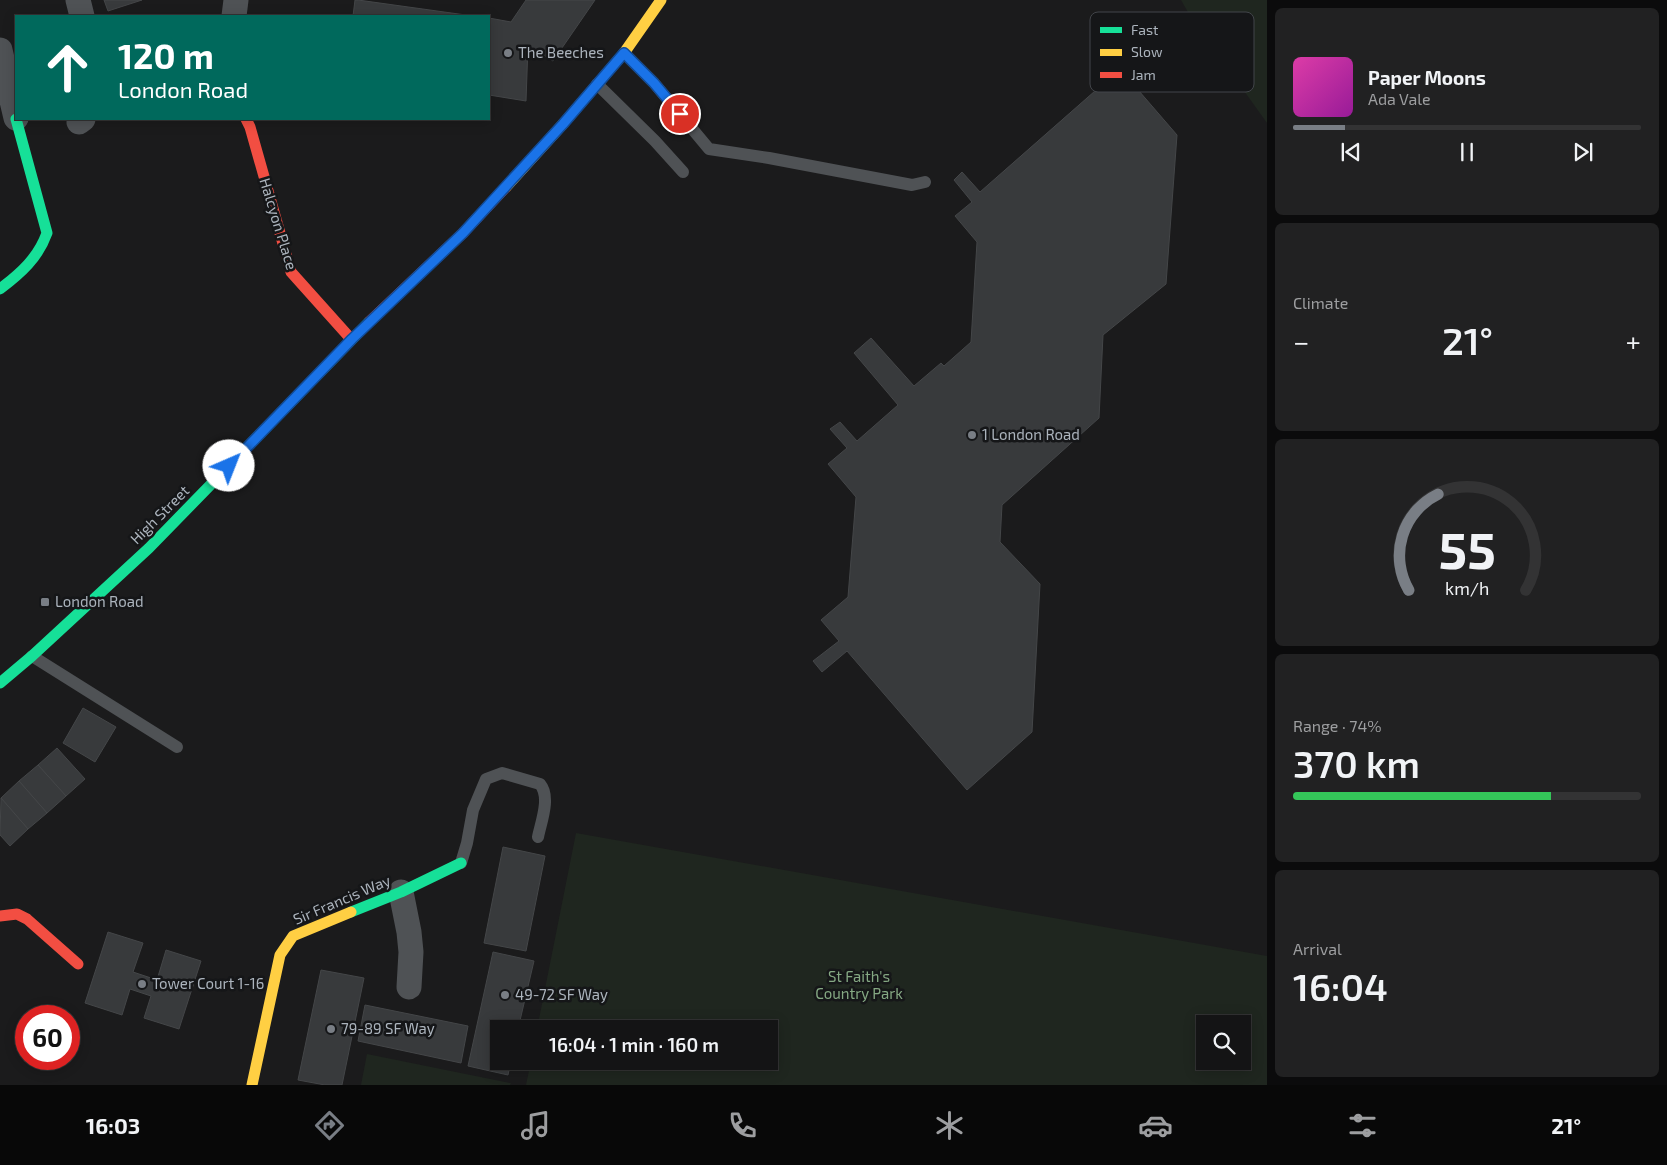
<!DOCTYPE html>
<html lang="en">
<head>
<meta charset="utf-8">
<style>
  :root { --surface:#141415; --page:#212122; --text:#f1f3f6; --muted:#9d9ea0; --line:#333334; --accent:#797e85 }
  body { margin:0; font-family:"Exo 2",sans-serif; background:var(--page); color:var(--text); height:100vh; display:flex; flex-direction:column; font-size:19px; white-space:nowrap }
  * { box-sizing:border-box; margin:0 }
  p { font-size:16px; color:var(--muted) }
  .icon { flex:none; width:28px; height:28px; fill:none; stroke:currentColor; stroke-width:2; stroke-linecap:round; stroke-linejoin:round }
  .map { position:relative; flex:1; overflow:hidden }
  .side { display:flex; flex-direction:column; gap:8px; padding:8px; background:#0b0b0c; width:400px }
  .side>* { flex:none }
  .hud { position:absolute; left:15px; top:15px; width:475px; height:105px; border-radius:0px; box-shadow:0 2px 12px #0003,0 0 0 1px var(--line); background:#00695c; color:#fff; overflow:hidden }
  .fabs { position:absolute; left:1196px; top:1015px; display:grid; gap:10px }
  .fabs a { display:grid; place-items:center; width:55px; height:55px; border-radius:0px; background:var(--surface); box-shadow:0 2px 12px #0003,0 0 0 1px var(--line); font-size:25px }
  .speed { position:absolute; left:15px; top:1005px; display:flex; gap:10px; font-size:25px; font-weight:700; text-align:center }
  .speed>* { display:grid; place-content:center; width:65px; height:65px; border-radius:50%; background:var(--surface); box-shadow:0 2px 12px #0003,0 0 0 1px var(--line); line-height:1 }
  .speed .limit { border:8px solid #d22; background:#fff; color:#111 }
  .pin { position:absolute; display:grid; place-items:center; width:42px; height:42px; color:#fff; margin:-21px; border:2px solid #fff; border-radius:50%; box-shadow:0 1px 5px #0007 }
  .me { position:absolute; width:55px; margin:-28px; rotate:44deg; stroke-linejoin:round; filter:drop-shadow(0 0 4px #0008) }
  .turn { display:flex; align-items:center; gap:18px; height:105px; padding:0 20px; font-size:22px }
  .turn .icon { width:65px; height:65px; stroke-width:2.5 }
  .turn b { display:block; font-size:35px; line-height:42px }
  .big { font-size:38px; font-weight:600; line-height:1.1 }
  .side .card { flex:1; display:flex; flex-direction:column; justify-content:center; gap:8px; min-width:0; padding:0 18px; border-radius:8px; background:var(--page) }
  .side .dial { align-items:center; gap:0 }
  .dial svg { height:130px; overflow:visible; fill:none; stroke:var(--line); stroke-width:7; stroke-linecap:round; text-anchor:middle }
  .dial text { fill:var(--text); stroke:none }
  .song { display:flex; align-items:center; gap:15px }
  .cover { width:60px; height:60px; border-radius:8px; background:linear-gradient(135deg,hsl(320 70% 55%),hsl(300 70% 35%)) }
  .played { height:5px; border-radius:2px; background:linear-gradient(90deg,var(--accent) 15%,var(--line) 15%) }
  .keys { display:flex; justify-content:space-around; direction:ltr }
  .heat { display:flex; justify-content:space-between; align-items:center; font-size:28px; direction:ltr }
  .charge { height:8px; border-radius:4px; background:linear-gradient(90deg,#34c759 74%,var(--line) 0) }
  .trip { position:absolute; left:490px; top:1020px; width:288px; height:50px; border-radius:0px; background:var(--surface); box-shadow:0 2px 12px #0003,0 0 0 1px var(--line); font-weight:600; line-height:50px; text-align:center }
  .dock { display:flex; height:80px; justify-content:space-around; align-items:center; background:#080808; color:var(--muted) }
  .dock .icon { width:35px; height:35px }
  .dock .active { color:var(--accent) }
  .dock b { font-size:22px; color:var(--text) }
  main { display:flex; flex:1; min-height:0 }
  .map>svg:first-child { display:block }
  .green { fill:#1f261f; fill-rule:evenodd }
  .building { fill:#383a3c; stroke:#444648 }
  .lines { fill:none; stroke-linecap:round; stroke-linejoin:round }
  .lane { stroke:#4f5255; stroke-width:12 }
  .street { stroke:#4f5255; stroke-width:25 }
  .fast { stroke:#16e098; stroke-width:11 }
  .slow { stroke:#ffcf43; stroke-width:11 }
  .jam { stroke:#f24e42; stroke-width:11 }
  .route-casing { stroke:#114b97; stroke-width:12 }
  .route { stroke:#1a73e8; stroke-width:9 }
  .poi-dot { fill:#797e85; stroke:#151618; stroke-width:2 }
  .labels { text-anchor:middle; stroke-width:5; stroke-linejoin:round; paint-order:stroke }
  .poi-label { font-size:15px; fill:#acb4bd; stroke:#151618; text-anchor:start }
  .street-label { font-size:15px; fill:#acb4bd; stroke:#151618 }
  .park-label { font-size:15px; fill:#85a883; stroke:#151618 }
  .key { fill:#151618; stroke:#42454a; stroke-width:1 }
  .key-label { font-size:14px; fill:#acb4bd }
</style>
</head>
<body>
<main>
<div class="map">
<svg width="1267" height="1085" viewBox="0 0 1267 1085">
  <rect width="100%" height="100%" fill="#1b1b1c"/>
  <g class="green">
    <path d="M1181,0H1267V123L1189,14Z"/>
    <path d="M576,833L1267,956V1085H526L531,1061H769V1029H537ZM1205,1024H1242V1061H1205Z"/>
    <path d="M367,1054L510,1083H511L510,1085H361Z"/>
  </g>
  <g class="building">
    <path d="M104,0H142L108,11Z"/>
    <path d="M355,0H358L473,16H353Z"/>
    <path d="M526,0H595L553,61L528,45L526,101L489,95V18L511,22Z"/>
    <path d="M1120,69L1177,135L1166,284L1103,335L1099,418L1002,505L1000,542L1040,584L1032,732L967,790L847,651L822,672L813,661L839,641L821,620L848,597L856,497L828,464L847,448L830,429L840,422L857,441L898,405L854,353L871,338L914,386L941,363L944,366L971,342L977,242L955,216L972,202L954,180L962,172L980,192Z"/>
    <path d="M83,708L116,727L95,762L63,743Z"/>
    <path d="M57,748L85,779L66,796L38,765Z"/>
    <path d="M38,765L66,796L47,813L19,781Z"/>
    <path d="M19,781L47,813L28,829L1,798Z"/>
    <path d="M1,798L28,829L10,846L0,835Z"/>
    <path d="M503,847L545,856L526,951L484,943Z"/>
    <path d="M108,932L143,943L133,972L157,980L166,950L201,961L179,1029L144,1018L151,996L130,989L122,1015L85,1003Z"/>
    <path d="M493,952L534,961L518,1029H499V1061H511L508,1075L468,1066Z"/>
    <path d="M321,970L364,978L342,1085H325L298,1080Z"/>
    <path d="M365,1005L468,1026L461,1063L358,1041Z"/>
  </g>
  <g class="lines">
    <g class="lane">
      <path d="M624,53L654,83L709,149L769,158L912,185L925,182"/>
      <path d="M597,84L655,141L683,172"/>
      <path d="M32,656L177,747"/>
      <path d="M461,863L467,843L473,810L486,779L502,773L540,784C551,797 541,822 538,837"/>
    </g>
    <g class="street">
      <path d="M78,0L82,16"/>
      <path d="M234,16L236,0"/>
      <path d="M0,50L16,118"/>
      <path d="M79,122L83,119"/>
      <path d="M401,892L409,932L411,952L409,987"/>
    </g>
    <g class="fast">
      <path d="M0,289C21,273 38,258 47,233L16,119"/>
      <path d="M0,683L32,656L149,548L369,322"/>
      <path d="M351,912L401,892L461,863"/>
    </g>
    <g class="slow">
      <path d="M506,187L563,124L624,53L661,0"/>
      <path d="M252,1085L280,955L293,936L351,912"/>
    </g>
    <g class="jam">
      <path d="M246,119L250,127L291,272L351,339"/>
      <path d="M369,322L463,233L506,187"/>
      <path d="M0,916L17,914L27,919L78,964"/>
    </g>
  </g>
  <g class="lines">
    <defs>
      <path id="route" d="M229,466L352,339L463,233L563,124L624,53L654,83L680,114"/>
    </defs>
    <use href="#route" class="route-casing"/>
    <use href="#route" class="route"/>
  </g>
  <g class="poi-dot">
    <circle cx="508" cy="53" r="5"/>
    <circle cx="972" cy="435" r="5"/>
    <rect x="40" y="597" width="10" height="10" rx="2.5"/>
    <circle cx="142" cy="984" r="5"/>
    <circle cx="505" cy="995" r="5"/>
    <circle cx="331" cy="1029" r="5"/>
  </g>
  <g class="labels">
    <g class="poi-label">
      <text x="518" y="58">The Beeches</text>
      <text x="982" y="440">1 London Road</text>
      <text x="55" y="607">London Road</text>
      <text x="152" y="989">Tower Court 1-16</text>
      <text x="515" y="1000">49-72 SF Way</text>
      <text x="341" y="1034">79-89 SF Way</text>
    </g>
    <g class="street-label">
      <text transform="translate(278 224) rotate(73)" y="5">Halcyon Place</text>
      <text transform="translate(160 515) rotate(-45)" y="5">High Street</text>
      <text transform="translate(342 900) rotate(-23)" y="5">Sir Francis Way</text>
    </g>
    <g class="park-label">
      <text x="859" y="982">St Faith's<tspan x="859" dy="17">Country Park</tspan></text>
    </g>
  </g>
  <rect x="1090" y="12" width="164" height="80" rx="8" class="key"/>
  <rect x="1100" y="27" width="22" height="6" fill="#16e098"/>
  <rect x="1100" y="49" width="22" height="7" fill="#ffcf43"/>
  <rect x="1100" y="72" width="22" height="6" fill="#f24e42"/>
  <g class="key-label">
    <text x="1131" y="35">Fast</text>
    <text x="1131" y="57">Slow</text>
    <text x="1131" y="80">Jam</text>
  </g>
</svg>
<div class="fabs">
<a><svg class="icon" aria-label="search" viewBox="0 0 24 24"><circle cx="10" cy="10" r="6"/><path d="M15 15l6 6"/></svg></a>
</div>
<div class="speed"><div class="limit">60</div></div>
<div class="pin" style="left:680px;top:114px;background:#d93025"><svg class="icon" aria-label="arrive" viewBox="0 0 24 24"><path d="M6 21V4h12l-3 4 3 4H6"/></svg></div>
<svg class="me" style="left:229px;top:466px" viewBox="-20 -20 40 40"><circle r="19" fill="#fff"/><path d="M0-13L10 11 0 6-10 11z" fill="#1a73e8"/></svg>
<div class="trip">16:04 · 1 min · 160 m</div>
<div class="hud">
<div class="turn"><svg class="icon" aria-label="ahead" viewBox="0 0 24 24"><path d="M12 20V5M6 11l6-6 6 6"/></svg><div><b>120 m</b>London Road</div></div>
</div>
</div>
<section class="side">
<div class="card">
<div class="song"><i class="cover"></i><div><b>Paper Moons</b><p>Ada Vale</p></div></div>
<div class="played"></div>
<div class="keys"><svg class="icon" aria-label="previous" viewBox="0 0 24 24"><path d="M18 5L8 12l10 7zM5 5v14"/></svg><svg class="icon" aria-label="pause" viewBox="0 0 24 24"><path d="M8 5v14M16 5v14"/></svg><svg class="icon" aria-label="next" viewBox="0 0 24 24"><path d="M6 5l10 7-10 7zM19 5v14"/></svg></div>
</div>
<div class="card"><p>Climate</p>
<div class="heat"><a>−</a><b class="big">21°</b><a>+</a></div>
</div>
<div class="card dial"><svg viewBox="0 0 100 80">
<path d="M14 69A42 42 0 1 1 86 69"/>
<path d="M14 69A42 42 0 0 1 32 10" stroke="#797e85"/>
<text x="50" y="56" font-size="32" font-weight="700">55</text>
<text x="50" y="72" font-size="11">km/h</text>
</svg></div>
<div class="card"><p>Range · 74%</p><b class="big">370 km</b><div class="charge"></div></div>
<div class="card"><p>Arrival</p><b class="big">16:04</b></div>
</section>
</main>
<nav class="dock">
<b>16:03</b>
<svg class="icon active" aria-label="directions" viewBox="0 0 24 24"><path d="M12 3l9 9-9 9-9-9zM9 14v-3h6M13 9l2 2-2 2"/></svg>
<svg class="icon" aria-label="music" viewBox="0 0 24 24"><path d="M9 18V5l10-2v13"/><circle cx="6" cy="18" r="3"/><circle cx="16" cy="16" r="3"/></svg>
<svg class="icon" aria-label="phone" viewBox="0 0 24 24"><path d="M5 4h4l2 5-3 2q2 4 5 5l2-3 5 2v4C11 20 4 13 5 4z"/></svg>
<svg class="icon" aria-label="climate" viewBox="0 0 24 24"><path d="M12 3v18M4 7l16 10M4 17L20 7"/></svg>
<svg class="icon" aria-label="car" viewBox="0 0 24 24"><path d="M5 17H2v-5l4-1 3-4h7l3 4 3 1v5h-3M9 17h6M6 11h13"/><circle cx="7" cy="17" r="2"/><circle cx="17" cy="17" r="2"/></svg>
<svg class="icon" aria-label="filters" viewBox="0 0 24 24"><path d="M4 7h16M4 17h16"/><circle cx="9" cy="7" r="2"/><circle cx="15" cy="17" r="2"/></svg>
<b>21°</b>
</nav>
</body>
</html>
